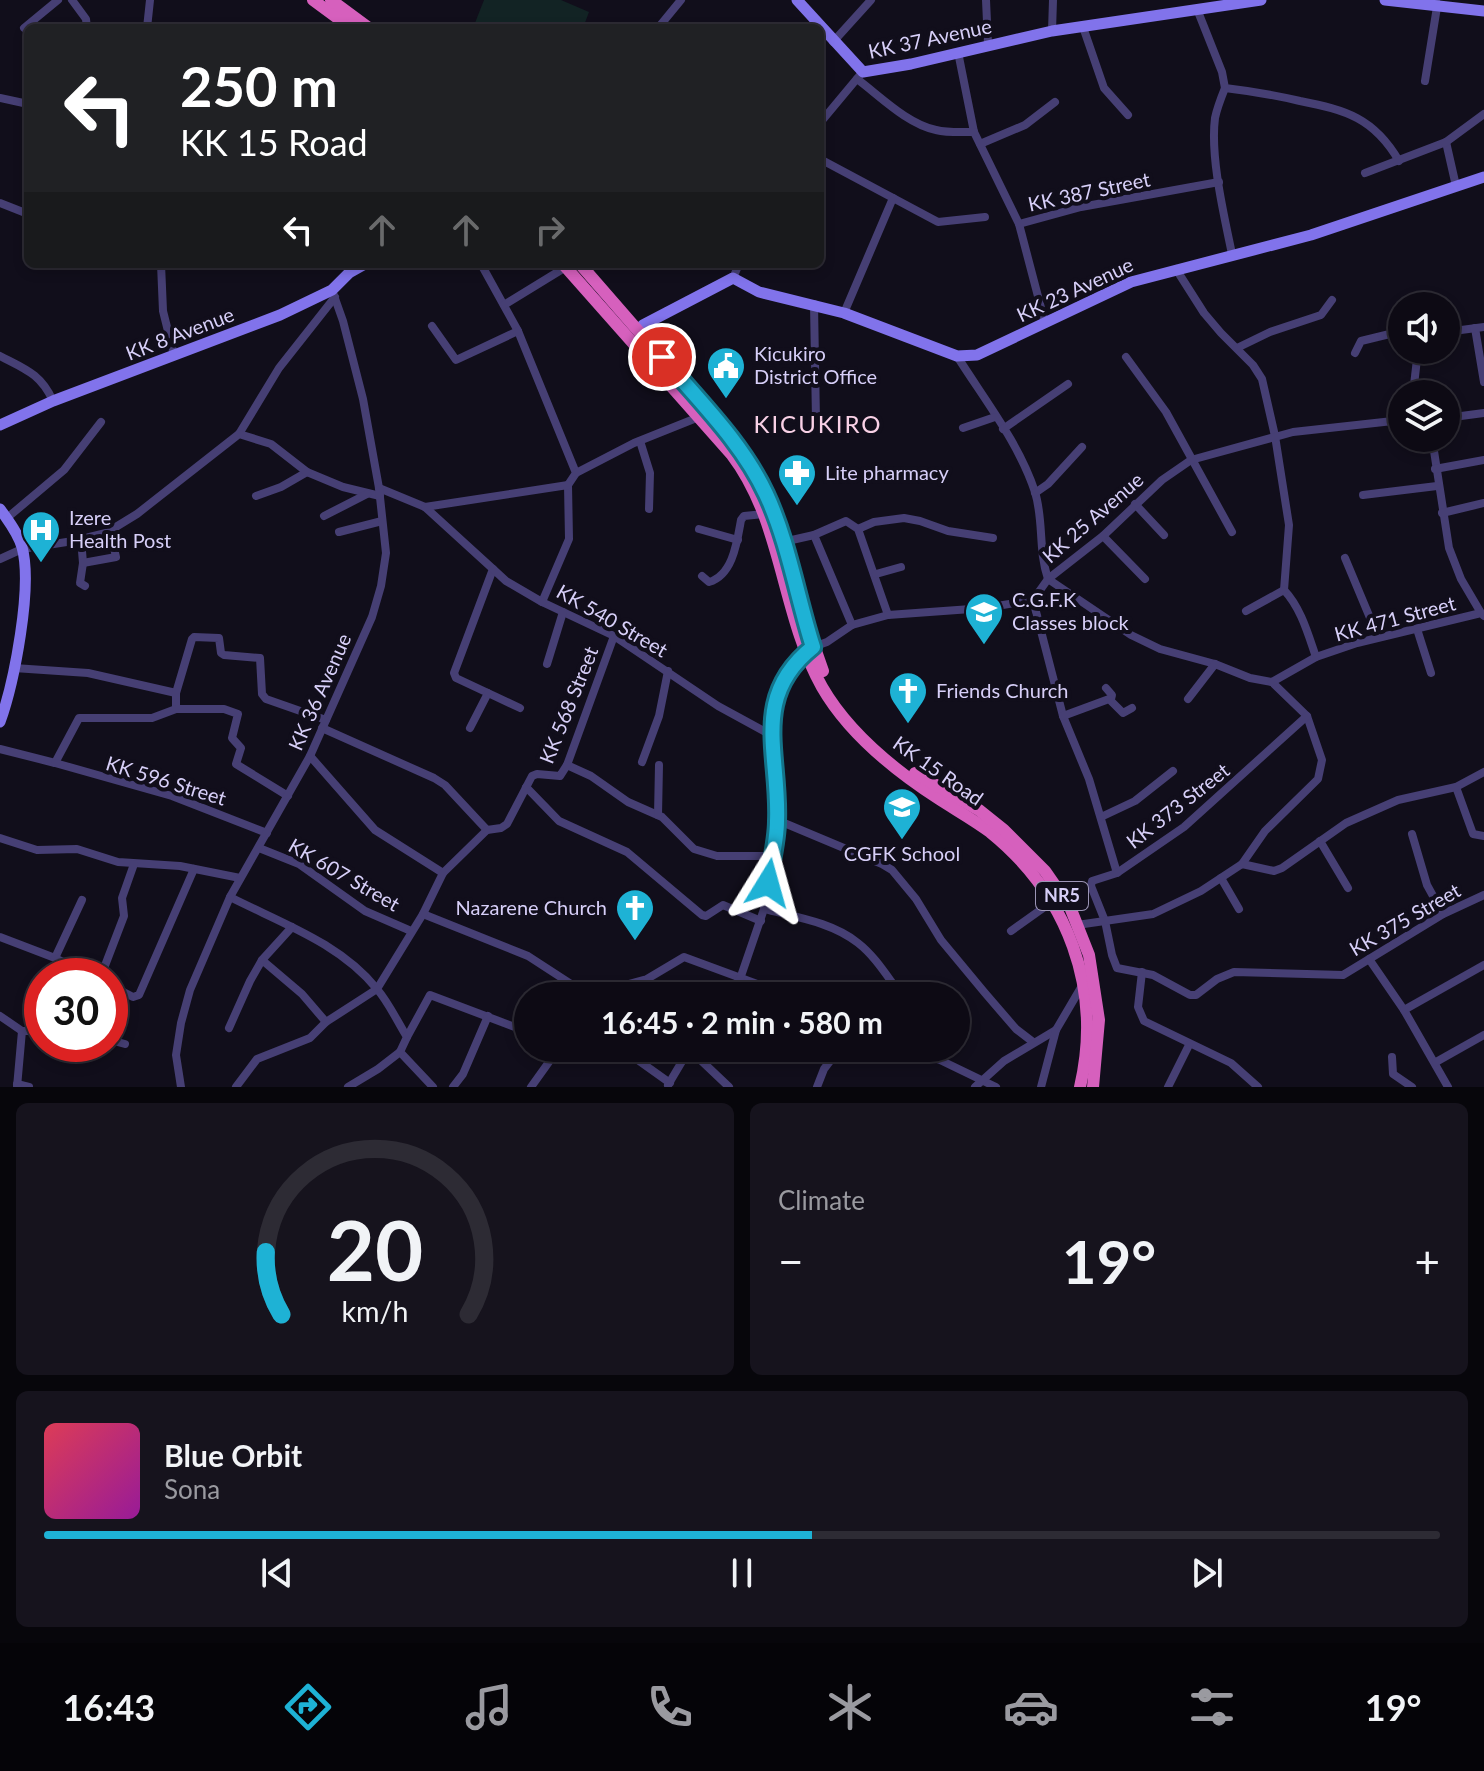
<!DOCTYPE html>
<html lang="en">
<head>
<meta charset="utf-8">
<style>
  :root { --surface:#0d0a14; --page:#16131d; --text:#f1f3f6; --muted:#9a9aa0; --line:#2d2b34; --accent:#1eb2d5 }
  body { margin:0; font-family:Lato,sans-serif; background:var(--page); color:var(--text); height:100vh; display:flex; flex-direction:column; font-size:30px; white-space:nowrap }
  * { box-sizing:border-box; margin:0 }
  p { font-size:26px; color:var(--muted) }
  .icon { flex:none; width:44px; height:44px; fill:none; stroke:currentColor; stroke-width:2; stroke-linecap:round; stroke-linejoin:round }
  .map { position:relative; height:1087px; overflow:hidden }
  .drawer { display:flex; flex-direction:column; gap:16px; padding:16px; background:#07060b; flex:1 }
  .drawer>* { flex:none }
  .banner { position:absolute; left:24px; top:24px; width:800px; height:244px; border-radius:12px; box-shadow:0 4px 12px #0003,0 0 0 2px var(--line); background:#202124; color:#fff; overflow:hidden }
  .fabs { position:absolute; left:1388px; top:292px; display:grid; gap:16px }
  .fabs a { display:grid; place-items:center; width:72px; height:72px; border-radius:50%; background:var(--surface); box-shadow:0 4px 12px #0003,0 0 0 2px var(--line); font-size:40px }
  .speed { position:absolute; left:24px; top:958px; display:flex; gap:16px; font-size:40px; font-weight:700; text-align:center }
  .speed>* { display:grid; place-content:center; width:104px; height:104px; border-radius:50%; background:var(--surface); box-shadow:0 4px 12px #0003,0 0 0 2px var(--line); line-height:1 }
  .speed .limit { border:12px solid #d22; background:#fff; color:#111 }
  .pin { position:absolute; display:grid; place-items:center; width:68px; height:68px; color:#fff; margin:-34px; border:4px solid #fff; border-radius:50%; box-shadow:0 2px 8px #0007 }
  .me { position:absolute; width:88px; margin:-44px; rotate:8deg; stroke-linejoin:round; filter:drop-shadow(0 0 6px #0008) }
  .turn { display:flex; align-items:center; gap:28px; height:168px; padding:0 24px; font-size:36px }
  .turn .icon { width:104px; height:104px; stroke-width:2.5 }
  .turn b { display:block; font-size:56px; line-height:68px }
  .lanes { display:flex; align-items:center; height:76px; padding:0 24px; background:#0003; justify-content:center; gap:40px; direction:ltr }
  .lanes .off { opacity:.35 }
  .big { font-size:60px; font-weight:700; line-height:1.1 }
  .drawer .card { flex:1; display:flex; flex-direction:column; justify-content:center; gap:12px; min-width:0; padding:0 28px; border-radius:12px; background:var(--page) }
  .drawer .dial { align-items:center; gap:0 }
  .dial svg { height:208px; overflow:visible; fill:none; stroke:var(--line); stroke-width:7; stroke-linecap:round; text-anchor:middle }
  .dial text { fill:var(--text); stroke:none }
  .song { display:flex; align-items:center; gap:24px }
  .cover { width:96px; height:96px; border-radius:12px; background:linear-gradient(135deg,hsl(350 70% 55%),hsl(300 70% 35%)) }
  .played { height:8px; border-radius:4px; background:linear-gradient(90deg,var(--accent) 55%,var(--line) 55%) }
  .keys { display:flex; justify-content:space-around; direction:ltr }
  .heat { display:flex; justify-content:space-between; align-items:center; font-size:44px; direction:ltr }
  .drawer .tiles { flex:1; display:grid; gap:16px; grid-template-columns:1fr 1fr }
  .card:last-child { grid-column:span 2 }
  .trip { position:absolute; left:514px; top:982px; width:456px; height:80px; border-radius:40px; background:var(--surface); box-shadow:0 4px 12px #0003,0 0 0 2px var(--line); font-weight:700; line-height:80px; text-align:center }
  .menu { display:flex; height:128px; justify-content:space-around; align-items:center; background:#050408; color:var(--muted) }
  .menu .icon { width:56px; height:56px }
  .menu .selected { color:var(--accent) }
  .menu b { font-size:36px; color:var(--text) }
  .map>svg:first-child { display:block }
  .park { fill:#122324 }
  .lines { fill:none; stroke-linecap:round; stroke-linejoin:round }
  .minor { stroke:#463f74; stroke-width:8 }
  .secondary { stroke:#8173eb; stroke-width:11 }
  .trunk { stroke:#d660bd; stroke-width:12 }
  .route-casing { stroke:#14748a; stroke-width:20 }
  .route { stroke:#1eb2d5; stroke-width:14 }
  .labels { text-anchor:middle; stroke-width:8; stroke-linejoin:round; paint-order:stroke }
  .shield { fill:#110e1b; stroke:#9c95b6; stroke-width:2 }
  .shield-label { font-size:18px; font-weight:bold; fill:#d7cff8 }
  .street-label { font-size:20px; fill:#d7cff8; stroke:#110e1b }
  .poi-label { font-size:20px; fill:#d7cff8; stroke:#110e1b; text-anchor:start }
  .quarter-label { font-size:24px; letter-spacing:2px; fill:#f9d1e6; stroke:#110e1b }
</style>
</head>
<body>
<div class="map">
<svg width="1484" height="1087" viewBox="0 0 1484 1087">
  <rect width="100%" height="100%" fill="#110e1b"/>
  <path class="park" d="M484,0H561L589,12L583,28H473Z"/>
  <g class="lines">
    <g class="minor">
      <path d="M72,0L86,19L87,28"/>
      <path d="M986,0L988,44"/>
      <path d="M1197,9L1222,72L1225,88C1250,91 1275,95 1300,101C1346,110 1374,118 1399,161"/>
      <path d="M1083,27L1104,88L1128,115"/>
      <path d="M24,28L58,0"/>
      <path d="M147,28L150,0"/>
      <path d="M658,28L681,0"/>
      <path d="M1052,31L1053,0"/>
      <path d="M833,42L871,0"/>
      <path d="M958,52L974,132L1019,224"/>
      <path d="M857,79C880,96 907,124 936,130C948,133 962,132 974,132"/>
      <path d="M1425,81L1437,7L1436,0"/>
      <path d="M1225,88C1221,98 1217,108 1215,118C1210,157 1224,215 1232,254"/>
      <path d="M0,98L28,104"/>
      <path d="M820,123L860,75"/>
      <path d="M1446,142L1456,186"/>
      <path d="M980,144L1025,125L1055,102"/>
      <path d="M820,159L938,222L985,217"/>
      <path d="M1365,173L1446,142L1484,114"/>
      <path d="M0,203L28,214"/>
      <path d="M161,264L163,311L174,355"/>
      <path d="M481,264L518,331L576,473L568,485L569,539L542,602L614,636L718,706L771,735"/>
      <path d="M1176,269L1204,313L1221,333L1253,365L1262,379L1275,436L1289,525L1284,590C1301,608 1308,634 1316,657"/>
      <path d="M733,278L739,264"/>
      <path d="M1416,301L1417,306"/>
      <path d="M814,304L816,421"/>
      <path d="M504,305L561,270"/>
      <path d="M844,313L893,198"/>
      <path d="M1045,323L1019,224L1081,207L1219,182"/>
      <path d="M432,326L456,360L518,331"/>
      <path d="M1475,328L1484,382"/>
      <path d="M1446,332L1484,327"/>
      <path d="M1237,348L1270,332L1321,315L1332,300"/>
      <path d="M1355,353L1361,341L1402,331"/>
      <path d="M0,356C25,369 41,374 53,401"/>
      <path d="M957,356C984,399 1019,443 1035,492C1044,521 1038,550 1048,579L1131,635L1160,649L1215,664L1250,678L1272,682L1307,716L1322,760L1318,779L1265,831L1242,864"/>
      <path d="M1126,357L1166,412L1232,532"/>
      <path d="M1413,394L1418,350"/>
      <path d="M1446,418L1484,413"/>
      <path d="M963,428L995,417"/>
      <path d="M1003,429L1068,384"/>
      <path d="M239,434L279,368L335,297"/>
      <path d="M1432,438L1449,548L1461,579L1481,613"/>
      <path d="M640,441L650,473L649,509"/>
      <path d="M1435,469L1484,460"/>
      <path d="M576,473L634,443L699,417"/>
      <path d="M379,488L425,507L493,569L454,673L456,678L488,693L470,728"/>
      <path d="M1035,493L1048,484L1082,447"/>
      <path d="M1363,495L1437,486"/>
      <path d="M256,496L281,487L307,472L343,487L380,496"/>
      <path d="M1135,504L1164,535"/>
      <path d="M425,507L568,485"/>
      <path d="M1442,513L1484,503"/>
      <path d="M324,516L367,494"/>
      <path d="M7,518L64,470L101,422"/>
      <path d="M699,529L738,540"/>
      <path d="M858,529L874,522L904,518L920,521L948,531L993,538"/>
      <path d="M339,532L382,521"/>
      <path d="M814,535L852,625"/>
      <path d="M1103,536L1145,579"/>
      <path d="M81,539L83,563L80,583L85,586"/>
      <path d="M783,542L814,535L846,521L858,529L888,615"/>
      <path d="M1345,558L1378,637"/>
      <path d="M0,559L22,549L73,541L106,533L137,514L239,434L271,444L307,472"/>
      <path d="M83,563L116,557L110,530"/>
      <path d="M493,569L506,581L542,602"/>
      <path d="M876,574L901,567"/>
      <path d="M702,576L709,582C733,575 737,542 741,520L744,516L764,514"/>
      <path d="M1033,600L1063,716L1089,779L1117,873"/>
      <path d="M1246,611L1284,590"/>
      <path d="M1417,629L1431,673"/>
      <path d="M813,647L827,642L852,625L888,615L985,608L1033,600L1048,579L1103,536L1162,480L1191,460L1293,432L1402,420"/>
      <path d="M547,664L563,612"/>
      <path d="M14,668L88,673L176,693"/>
      <path d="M1272,682L1316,657L1357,643L1481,613L1484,616"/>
      <path d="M1106,688L1112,695L1111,699"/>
      <path d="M488,693L520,708"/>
      <path d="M1188,699L1215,664"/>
      <path d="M176,709V693L192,639L194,637L219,638L221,653L224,655L260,658L262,694L266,699L326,720"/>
      <path d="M1063,716L1109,699L1123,713L1132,708"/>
      <path d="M1307,716L1184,827L1117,873L1092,881L1091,886L1105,921L1112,955L1117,968L1153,975L1190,995H1196L1217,979L1234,972L1343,975L1443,914L1484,895"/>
      <path d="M322,728L434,778L445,785L487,830"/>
      <path d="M0,749L55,763L79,718H152L176,709H224L238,714L232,738L241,748L236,764L288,796"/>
      <path d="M310,756L375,830L443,873"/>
      <path d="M642,762L659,716L668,671"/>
      <path d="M55,763L172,796L267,833"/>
      <path d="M567,765L591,776L628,802L662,817L694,849L717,856H772"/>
      <path d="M526,787L559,821L627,852L702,915L706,916L723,905L761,921"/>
      <path d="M1456,787L1473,834L1484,836"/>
      <path d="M658,815L659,765"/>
      <path d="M1101,817L1135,801L1173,771"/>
      <path d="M777,820L882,864L892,870L916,899L941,940L985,993L1016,1029L1033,1042"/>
      <path d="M1412,834L1427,885L1443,914"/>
      <path d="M0,838L37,850L77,849L118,862L180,866L240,878"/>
      <path d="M1320,841L1348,888"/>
      <path d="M259,848L299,864L365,911L411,931"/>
      <path d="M1221,878L1239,909"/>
      <path d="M230,897C281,923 340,943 377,989C389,1003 397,1021 407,1037L400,1052L433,1087"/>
      <path d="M764,909C795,917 832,922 858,943C876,957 888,978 902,996"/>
      <path d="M423,914L528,956L588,995L647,979L684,957L790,996"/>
      <path d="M1077,925L1153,914L1201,891L1242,864L1274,871L1282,868L1346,823L1398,800L1456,787L1484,772"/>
      <path d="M1011,931L1053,901"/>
      <path d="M0,937L55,958L93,976"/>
      <path d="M55,958L82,900"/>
      <path d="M1369,959L1404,1010L1448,1087"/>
      <path d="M262,960L302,994L326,1022L377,989L423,914L443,873L487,830L501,828L507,824L532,776L537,774L560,776L567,765L614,636"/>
      <path d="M1142,972L1138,1007L1144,1021L1231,1063L1258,1087"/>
      <path d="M101,976L124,916L122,898L134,864"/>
      <path d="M110,985L133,997L139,995L194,869"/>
      <path d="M727,996L740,979L764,909L777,820L771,735L781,680L805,653"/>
      <path d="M1404,1010L1484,965"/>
      <path d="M0,1016L22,1031H42"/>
      <path d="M229,1028L250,981L262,960L292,927"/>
      <path d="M407,1037L430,995L528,1032"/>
      <path d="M110,1040L125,1044"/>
      <path d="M621,1048L670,1083"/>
      <path d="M904,1048L940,1060L996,1087"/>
      <path d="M689,1049L729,1087"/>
      <path d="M1392,1057L1393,1074L1412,1087"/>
      <path d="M1436,1062L1484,1035"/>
      <path d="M17,1084L29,1087"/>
      <path d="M668,1085L690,1048"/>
      <path d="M17,1087L22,1031"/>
      <path d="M181,1087L176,1055L181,1023L190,990L230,897L310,756L372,617L381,586L386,553L379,488L363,399L343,321L332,290"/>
      <path d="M236,1087L257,1059L310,1038L326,1022"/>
      <path d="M348,1087L378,1069L400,1052"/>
      <path d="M453,1087L463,1074L488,1016"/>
      <path d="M531,1087L559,1048"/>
      <path d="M817,1087L824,1069L840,1048"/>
      <path d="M975,1087L1004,1061L1056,1030L1083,984"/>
      <path d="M1041,1087L1056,1030"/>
      <path d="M1168,1087L1189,1045"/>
    </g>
    <g class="secondary">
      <path d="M797,0L863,72L911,64L1052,31L1261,0"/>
      <path d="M1385,0L1484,11"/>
      <path d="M643,325L733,278L759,292L844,313L957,356L977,355L1131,282L1311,235L1484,177"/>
      <path d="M0,425L53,401L280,315L332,290L349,273L365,264"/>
      <path d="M0,509C8,520 18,533 22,547C33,587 14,683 0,722"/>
    </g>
    <g class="trunk">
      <path d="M313,0L351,28"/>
      <path d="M331,0L369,28"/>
      <path d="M563,264L732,455C783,522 781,614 822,687C849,734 894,770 939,799C956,810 974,820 990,832C1068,895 1103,989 1080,1087"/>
      <path d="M580,264L707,410L751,466L767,496L802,611L823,671"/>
      <path d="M915,773L979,810L1004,830L1045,871L1070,907L1089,955L1099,1020L1093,1087"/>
    </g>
  </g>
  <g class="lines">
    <defs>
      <path id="route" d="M662,357C698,400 742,442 766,494C788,541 797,597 813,647C750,697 780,754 777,821C777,841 771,863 768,883"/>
    </defs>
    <use href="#route" class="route-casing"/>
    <use href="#route" class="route"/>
  </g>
  <defs>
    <symbol id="civic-pin" viewBox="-11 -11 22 30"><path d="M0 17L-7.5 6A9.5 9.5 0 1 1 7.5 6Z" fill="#1eb2d5" stroke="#110e1b"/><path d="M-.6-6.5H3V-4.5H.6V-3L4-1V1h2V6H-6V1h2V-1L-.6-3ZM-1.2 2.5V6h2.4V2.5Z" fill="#fff"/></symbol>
    <symbol id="pharmacy-pin" viewBox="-11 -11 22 30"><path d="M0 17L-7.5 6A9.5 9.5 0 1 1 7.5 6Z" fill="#1eb2d5" stroke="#110e1b"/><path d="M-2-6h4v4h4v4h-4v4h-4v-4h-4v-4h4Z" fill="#fff"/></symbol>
    <symbol id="hospital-pin" viewBox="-11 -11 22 30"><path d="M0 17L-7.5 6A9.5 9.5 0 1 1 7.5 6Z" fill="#1eb2d5" stroke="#110e1b"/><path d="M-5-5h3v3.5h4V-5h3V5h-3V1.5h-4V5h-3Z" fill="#fff"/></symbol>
    <symbol id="school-pin" viewBox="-11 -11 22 30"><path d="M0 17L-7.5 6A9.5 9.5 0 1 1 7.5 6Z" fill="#1eb2d5" stroke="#110e1b"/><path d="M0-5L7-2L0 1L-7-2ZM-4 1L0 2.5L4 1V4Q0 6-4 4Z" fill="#fff"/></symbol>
    <symbol id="church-pin" viewBox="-11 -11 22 30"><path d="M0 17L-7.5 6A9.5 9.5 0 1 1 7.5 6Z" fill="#1eb2d5" stroke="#110e1b"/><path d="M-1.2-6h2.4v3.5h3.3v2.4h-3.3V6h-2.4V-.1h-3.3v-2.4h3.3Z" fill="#fff"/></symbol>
  </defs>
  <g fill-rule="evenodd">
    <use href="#civic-pin" x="704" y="344" width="44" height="60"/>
    <use href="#pharmacy-pin" x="775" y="451" width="44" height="60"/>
    <use href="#hospital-pin" x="19" y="508" width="44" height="60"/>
    <use href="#school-pin" x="962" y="590" width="44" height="60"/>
    <use href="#church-pin" x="886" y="669" width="44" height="60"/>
    <use href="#school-pin" x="880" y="785" width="44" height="60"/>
    <use href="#church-pin" x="613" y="886" width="44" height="60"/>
  </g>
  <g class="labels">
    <rect class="shield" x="1036" y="882" width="52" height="28" rx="6"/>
    <g class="shield-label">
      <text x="1062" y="902">NR5</text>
    </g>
    <g class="street-label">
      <text transform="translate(930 39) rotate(-12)" y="7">KK 37 Avenue</text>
      <text transform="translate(1089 192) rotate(-12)" y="7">KK 387 Street</text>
      <text transform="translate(1075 290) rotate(-25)" y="7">KK 23 Avenue</text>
      <text transform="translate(180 334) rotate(-21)" y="7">KK 8 Avenue</text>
      <text transform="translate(1093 518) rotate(-41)" y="7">KK 25 Avenue</text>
      <text transform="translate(1395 619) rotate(-15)" y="7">KK 471 Street</text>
      <text transform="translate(612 621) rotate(30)" y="7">KK 540 Street</text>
      <text transform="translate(320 692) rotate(-66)" y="7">KK 36 Avenue</text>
      <text transform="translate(569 705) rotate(-68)" y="7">KK 568 Street</text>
      <text transform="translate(938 771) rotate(35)" y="7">KK 15 Road</text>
      <text transform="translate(166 781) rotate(17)" y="7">KK 596 Street</text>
      <text transform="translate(1178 806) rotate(-38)" y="7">KK 373 Street</text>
      <text transform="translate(344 875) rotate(30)" y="7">KK 607 Street</text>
      <text transform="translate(1405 920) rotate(-30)" y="7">KK 375 Street</text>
    </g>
    <g class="poi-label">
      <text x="754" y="361">Kicukiro<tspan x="754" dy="23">District Office</tspan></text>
      <text x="825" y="480">Lite pharmacy</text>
      <text x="69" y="525">Izere<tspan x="69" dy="23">Health Post</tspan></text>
      <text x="1012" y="607">C.G.F.K<tspan x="1012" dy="23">Classes block</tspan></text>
      <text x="936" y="698">Friends Church</text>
      <text x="902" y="861" text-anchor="middle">CGFK School</text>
      <text x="607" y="915" text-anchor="end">Nazarene Church</text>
    </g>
    <g class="quarter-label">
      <text x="818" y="433">KICUKIRO</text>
    </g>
  </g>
</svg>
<div class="fabs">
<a><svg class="icon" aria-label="sound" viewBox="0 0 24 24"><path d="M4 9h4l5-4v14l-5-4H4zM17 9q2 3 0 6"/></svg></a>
<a><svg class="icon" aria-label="layers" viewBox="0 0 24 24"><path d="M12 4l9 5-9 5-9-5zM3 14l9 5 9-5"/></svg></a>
</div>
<div class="speed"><div class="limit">30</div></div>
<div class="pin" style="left:662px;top:357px;background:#d93025"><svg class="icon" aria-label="arrive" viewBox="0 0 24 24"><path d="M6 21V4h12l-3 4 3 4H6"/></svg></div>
<svg class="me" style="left:768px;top:883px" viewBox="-20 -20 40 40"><path d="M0-17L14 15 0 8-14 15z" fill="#1eb2d5" stroke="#fff" stroke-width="4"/></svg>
<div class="trip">16:45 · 2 min · 580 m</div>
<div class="banner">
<div class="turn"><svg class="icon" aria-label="left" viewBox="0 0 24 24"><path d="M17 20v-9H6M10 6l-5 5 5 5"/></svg><div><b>250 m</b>KK 15 Road</div></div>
<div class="lanes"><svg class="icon" aria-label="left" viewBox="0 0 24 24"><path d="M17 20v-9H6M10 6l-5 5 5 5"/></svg><svg class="icon off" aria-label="ahead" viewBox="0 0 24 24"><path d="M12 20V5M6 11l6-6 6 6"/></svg><svg class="icon off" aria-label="ahead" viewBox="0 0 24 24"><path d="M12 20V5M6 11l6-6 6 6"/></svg><svg class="icon off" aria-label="right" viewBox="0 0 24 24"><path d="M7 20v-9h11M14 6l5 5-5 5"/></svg></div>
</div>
</div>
<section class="drawer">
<div class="tiles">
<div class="card dial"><svg viewBox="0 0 100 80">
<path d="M14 69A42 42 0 1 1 86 69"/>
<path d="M14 69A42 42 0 0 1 8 45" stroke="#1eb2d5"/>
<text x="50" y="56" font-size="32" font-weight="700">20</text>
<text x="50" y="72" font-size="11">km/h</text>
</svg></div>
<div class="card"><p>Climate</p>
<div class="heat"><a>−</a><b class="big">19°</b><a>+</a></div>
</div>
<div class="card">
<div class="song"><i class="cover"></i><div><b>Blue Orbit</b><p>Sona</p></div></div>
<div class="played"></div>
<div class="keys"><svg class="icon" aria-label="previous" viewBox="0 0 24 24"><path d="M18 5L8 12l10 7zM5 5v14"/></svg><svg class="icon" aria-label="pause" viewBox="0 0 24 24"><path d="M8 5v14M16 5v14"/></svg><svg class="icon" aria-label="next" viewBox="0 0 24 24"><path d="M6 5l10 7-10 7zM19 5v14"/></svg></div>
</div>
</div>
</section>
<nav class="menu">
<b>16:43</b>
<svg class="icon selected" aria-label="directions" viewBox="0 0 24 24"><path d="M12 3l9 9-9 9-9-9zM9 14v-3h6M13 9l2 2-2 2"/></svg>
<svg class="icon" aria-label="music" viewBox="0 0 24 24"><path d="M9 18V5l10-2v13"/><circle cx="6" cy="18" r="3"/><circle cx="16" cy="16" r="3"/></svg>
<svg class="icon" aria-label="phone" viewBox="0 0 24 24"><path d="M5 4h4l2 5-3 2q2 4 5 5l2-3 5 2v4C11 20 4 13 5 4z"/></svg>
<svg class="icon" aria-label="climate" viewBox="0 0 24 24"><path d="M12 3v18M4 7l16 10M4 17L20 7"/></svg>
<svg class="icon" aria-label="car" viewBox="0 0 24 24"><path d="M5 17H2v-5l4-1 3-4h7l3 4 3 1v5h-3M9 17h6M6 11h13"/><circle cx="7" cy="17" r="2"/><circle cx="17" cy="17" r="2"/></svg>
<svg class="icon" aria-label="filters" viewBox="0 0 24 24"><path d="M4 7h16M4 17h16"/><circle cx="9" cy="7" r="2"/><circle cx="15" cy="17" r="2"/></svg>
<b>19°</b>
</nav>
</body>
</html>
